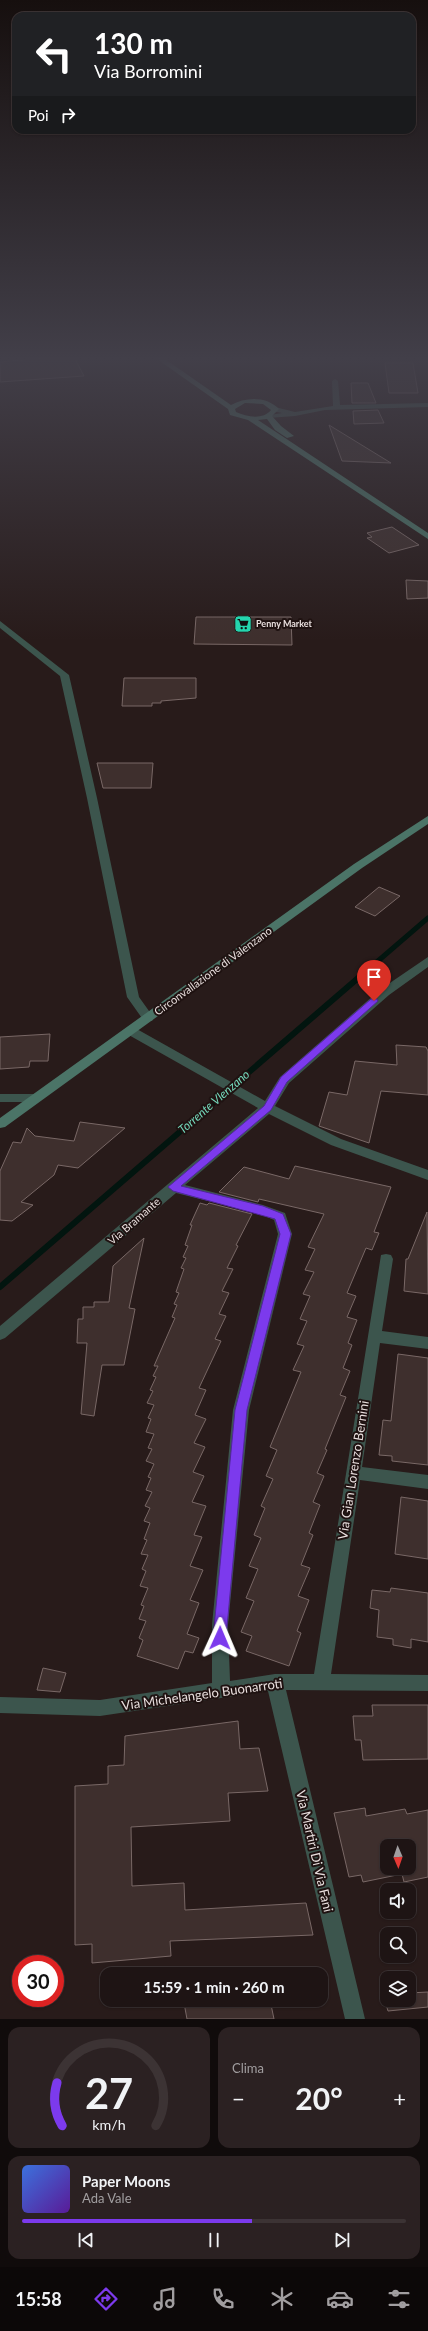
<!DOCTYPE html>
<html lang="it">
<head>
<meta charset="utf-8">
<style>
  :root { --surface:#1e1414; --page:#2b2122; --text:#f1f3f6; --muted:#a19ea0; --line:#3c3334; --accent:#7c3aed }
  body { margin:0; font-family:Lato,sans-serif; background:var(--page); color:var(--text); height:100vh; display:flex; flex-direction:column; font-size:15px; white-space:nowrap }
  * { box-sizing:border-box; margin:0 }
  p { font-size:13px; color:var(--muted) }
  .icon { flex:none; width:22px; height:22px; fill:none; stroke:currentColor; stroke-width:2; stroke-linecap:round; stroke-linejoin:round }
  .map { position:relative; height:2019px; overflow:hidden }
  .panel { display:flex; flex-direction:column; gap:8px; padding:8px; background:#100b0b; flex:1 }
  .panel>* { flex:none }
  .banner { position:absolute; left:12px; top:12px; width:404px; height:122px; border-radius:12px; box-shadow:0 1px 3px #0004,0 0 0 1px var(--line); background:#202124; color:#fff; overflow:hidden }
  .needle { width:26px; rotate:178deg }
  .tools { position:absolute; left:380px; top:1839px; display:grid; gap:8px }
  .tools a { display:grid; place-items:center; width:36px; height:36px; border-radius:8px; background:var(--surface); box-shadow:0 1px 3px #0004,0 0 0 1px var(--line); font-size:20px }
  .speed { position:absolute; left:12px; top:1955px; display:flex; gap:8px; font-size:20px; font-weight:700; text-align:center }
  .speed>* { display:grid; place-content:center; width:52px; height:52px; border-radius:50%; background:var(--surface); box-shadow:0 1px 3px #0004,0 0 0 1px var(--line); line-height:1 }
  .speed .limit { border:6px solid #d22; background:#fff; color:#111 }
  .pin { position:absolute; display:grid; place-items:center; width:34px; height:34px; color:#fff; margin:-41px -17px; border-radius:50% 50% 50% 0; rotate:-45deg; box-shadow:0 0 4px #0007 }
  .pin .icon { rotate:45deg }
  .me { position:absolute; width:44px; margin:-22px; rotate:1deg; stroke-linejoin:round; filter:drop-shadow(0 0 3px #0008) }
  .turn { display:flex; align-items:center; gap:14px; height:84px; padding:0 16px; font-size:18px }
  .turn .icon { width:52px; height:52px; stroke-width:2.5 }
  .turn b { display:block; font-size:28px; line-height:34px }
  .then { display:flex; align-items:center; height:38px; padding:0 16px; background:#0003; gap:8px; font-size:15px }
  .big { font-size:30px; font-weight:700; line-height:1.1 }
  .panel .widget { flex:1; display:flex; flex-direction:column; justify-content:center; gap:6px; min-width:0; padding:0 14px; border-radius:12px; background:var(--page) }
  .panel .dial { align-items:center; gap:0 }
  .dial svg { height:104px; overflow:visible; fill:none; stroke:var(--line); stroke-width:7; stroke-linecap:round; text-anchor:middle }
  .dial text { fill:var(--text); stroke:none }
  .song { display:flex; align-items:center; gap:12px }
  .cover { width:48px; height:48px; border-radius:6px; background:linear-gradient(135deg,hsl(220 70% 55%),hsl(270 70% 35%)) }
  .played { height:4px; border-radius:2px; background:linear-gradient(90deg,var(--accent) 60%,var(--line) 60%) }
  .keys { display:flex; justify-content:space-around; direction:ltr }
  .heat { display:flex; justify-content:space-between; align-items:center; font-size:22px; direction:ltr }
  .panel .tiles { flex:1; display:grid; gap:8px; grid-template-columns:1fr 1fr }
  .widget:last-child { grid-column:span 2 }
  .trip { position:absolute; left:100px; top:1967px; width:228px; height:40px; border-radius:12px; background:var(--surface); box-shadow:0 1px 3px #0004,0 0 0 1px var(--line); font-weight:700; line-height:40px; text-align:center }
  .dock { display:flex; height:64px; justify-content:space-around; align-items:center; background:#0c0808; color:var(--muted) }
  .dock .icon { width:28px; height:28px }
  .dock .on { color:var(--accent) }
  .dock b { font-size:18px; color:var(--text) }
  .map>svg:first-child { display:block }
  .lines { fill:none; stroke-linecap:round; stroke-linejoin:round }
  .stream-far1 { stroke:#02150f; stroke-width:5 }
  .stream { stroke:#02150f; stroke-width:6 }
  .building { fill:#3e2f2d; stroke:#796866; fill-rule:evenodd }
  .minor { fill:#3c554d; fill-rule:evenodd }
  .secondary { fill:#4b7467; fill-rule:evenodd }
  .route { fill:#7c3aed; stroke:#51269a }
  .labels { text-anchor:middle; stroke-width:4; stroke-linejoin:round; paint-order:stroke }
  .far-poi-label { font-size:9px; font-weight:bold; fill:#e9dfde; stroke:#1f1211; text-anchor:start }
  .street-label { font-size:11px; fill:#e9dfde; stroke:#1f1211 }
  .water-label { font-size:12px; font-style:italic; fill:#75dabd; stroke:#1f1211 }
  .near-street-label { font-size:13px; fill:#e9dfde; stroke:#1f1211 }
</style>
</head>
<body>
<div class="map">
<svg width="428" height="2019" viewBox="0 0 428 2019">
  <rect width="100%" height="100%" fill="#281b1a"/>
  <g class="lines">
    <path class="stream-far1" d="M371,967L428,918"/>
    <path class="stream" d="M0,1287L372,966"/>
  </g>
  <g class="building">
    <path d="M53,357H74L84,376L0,382V362Z"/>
    <path d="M385,363H413L418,393H389Z"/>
    <path d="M351,383H368L376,403H352Z"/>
    <path d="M378,410L384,423L354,424L353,411Z"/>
    <path d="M329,425L391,463L342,461Z"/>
    <path d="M392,527L419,545L389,553L367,538L372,537L367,533Z"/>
    <path d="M406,580L428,581V598L407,599Z"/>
    <path d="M196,617H291L292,645L194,644Z"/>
    <path d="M124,678H196V698L161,701V703H152V706H122Z"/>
    <path d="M97,763H153L151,788H103Z"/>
    <path d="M379,887L400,896L375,916L355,907Z"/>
    <path d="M50,1034L48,1061H30L29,1067L0,1069V1037Z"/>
    <path d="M396,1045L426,1047L428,1051V1095L381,1091L369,1143L319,1126L329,1092L347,1095L355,1061L397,1065Z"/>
    <path d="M80,1122L125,1128L78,1168L58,1165L54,1175L21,1202L33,1205L12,1221L0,1220V1171L13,1142L21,1143L27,1128L35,1136L74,1141Z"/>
    <path d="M295,1166L391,1187L374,1232L379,1233L372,1250L366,1248L347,1293L356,1296L347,1317L357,1320L348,1343L352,1345L343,1368L350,1371L340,1395L346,1397L325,1449L327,1450L317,1473L324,1476L313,1502L320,1505L309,1533L313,1535L301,1565L310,1568L298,1596L309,1600L297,1631L301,1633L289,1666L246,1651L252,1636L241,1632L254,1601L246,1598L258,1569L249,1566L261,1538L254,1535L265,1508L261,1506L273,1479L266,1476L277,1450L270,1447L301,1372L293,1370L304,1346L297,1344L307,1321L300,1319L310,1296L303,1294L314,1272L305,1270L315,1249L308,1247L324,1214L259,1199L258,1202L219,1192L244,1167L289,1179Z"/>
    <path d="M200,1203L207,1205L209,1203L252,1214L236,1245L238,1246L227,1268L233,1269L222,1291L229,1293L219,1314L226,1316L215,1339L221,1341L199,1388L206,1390L195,1415L206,1419L194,1443L205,1447L193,1472L204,1476L192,1502L206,1506L194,1535L202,1537L190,1566L203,1570L190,1600L199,1603L187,1634L199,1638L193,1653L185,1651L178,1669L137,1656L143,1640L139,1638L146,1621L139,1619L144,1606L141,1605L148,1588L140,1586L146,1571L142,1569L148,1555L141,1554L147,1540L144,1539L150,1523L144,1521L150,1508L145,1506L152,1492L146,1490L151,1478L148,1477L154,1464L146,1461L152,1449L148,1448L154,1434L146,1432L151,1419L148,1418L154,1405L147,1403L153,1391L150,1390L156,1377L153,1376L158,1366H154L175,1318L172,1317L177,1305L174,1304L179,1293L176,1292L184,1269L181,1268L186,1258L183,1257L188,1246L185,1245L192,1225H190Z"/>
    <path d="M427,1212L428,1294L404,1291L406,1259H408Z"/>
    <path d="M144,1238L129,1308L135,1309L124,1365H102L94,1416L81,1414L87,1343H77L78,1319H83V1307H94V1302H109L113,1266Z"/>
    <path d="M398,1354L428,1358V1465L392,1461V1456L379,1455L383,1420L391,1421Z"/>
    <path d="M401,1497L428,1501V1559L395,1554Z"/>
    <path d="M391,1588L428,1593V1642L411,1639V1648L393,1645V1639L377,1637L379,1610L370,1608L372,1590L390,1592Z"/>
    <path d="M43,1668L66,1673L60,1692L37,1690Z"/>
    <path d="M372,1705H428V1759L363,1760L361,1740H355L353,1716H373Z"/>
    <path d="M238,1721L240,1749L259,1748L268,1791L228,1793L230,1821L131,1827L132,1886L184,1883L185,1910L306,1903L313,1935L170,1941L171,1956L92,1963V1944L75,1945V1786L108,1784V1766L124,1765L125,1736Z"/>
    <path d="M365,1808L366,1816L405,1809L407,1814L428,1810V1877L404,1882L402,1874L363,1882L361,1875L349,1877L334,1813ZM387,1846H409V1868H387Z"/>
    <path d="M263,1969L264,1974H187V1973Z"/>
    <path d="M428,1992V2007L388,2011L383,1994L387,1993V2000H409V1993Z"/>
    <path d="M187,2000H270L274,2019H187L184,2003H187Z"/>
  </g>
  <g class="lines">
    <g class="minor">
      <path d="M335,379L338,381L340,405L428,403V407L325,410L295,416L268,418L264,416L282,413L272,411L271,409L275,407L295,412L333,406L332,381Z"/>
      <path d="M0,621L69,675L97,798L139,997L154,1018L152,1021H144L127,997L87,798L60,676L0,628Z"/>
      <path d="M428,957V967L389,995L289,1083L275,1106L341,1139L428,1170V1180L331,1145L269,1114L185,1185L263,1205L285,1213L292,1234L249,1410L228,1625L230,1681L275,1674H314L381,1255L386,1254L391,1255L393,1259L382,1331L428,1337V1349L380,1343L362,1467L428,1475V1489L360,1480L331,1674L428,1675V1691L286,1690L365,2019H345L268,1691L100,1716L0,1713V1697L100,1700L212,1683V1625L233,1410L278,1234L274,1220L260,1214L176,1193L5,1338L0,1340V1326L258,1108L127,1034L125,1031L127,1028H135L265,1101L280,1077L381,989Z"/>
      <path d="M0,1094H37L43,1098L37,1102H0Z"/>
    </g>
    <g class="secondary">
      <path d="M154,357H162L231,405C246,397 266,396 279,409L272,416L281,426L294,436L287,438L275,430L267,419L258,420L428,533V539L248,420L230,415L228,409ZM245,403L263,404L271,410C263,420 247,417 236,412L235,409Z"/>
      <path d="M428,816V824L362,868L5,1127L0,1128V1118L354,864Z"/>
    </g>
  </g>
  <linearGradient id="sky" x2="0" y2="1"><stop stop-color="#160f0e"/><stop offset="0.56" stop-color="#423f49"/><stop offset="1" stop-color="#423f49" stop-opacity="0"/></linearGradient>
  <rect width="428" height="640" fill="url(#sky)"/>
  <path class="route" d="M371,999H377L378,1001L287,1082L271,1110L181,1186L263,1206L283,1214L291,1234L247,1410L226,1638L224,1642L220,1644L215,1642L213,1638L235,1410L280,1234L275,1219L173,1191L168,1187L264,1106L281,1077Z"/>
  <defs>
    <symbol id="supermarket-square" viewBox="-11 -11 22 22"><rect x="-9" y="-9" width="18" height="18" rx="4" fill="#24d5ae" stroke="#1f1211"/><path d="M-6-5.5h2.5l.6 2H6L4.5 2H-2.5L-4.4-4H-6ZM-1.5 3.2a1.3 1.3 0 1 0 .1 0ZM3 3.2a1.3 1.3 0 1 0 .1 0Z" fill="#111"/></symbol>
  </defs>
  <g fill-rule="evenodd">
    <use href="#supermarket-square" x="233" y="614" width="20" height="20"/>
  </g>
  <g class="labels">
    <g class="far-poi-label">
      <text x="256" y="627">Penny Market</text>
    </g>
    <g class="street-label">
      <text transform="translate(213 971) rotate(-36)" y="4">Circonvallazione di Valenzano</text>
      <text transform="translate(134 1221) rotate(-41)" y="4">Via Bramante</text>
    </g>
    <g class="water-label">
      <text transform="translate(214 1102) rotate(-41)" y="4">Torrente Vlenzano</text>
    </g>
    <g class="near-street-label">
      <text transform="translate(353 1470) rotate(-81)" y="5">Via Gian Lorenzo Bernini</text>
      <text transform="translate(202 1694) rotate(-8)" y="5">Via Michelangelo Buonarroti</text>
      <text transform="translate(315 1851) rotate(77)" y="5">Via Martiri Di Via Fani</text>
    </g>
  </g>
</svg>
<div class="tools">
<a><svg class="needle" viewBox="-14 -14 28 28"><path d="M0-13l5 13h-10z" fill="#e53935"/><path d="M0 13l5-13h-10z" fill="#a19ea0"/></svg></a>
<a><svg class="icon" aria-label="sound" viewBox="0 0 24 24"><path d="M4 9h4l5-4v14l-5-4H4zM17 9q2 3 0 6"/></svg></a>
<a><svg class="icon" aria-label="search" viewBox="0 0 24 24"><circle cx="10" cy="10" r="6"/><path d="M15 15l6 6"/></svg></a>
<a><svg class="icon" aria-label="layers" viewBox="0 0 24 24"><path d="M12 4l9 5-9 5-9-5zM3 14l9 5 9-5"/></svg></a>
</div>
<div class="speed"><div class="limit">30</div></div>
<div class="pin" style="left:374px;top:1001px;background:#d93025"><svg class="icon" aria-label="arrive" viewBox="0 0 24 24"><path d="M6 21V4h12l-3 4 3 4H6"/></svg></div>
<svg class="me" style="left:220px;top:1638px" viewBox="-20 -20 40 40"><path d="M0-17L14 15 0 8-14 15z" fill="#7c3aed" stroke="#fff" stroke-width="4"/></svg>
<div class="trip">15:59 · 1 min · 260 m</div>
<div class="banner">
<div class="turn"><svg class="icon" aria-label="left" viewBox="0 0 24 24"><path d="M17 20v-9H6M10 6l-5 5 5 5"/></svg><div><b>130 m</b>Via Borromini</div></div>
<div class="then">Poi<svg class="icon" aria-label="right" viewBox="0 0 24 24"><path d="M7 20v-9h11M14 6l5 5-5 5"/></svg></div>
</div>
</div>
<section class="panel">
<div class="tiles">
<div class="widget dial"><svg viewBox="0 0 100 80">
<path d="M14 69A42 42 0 1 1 86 69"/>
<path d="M14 69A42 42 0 0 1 10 36" stroke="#7c3aed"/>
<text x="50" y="56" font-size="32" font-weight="700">27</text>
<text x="50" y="72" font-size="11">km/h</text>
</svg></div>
<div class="widget"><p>Clima</p>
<div class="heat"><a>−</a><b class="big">20°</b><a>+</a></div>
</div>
<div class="widget">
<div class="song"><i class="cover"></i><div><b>Paper Moons</b><p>Ada Vale</p></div></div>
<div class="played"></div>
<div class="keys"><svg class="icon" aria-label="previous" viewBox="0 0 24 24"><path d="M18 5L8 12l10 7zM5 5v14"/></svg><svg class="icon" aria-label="pause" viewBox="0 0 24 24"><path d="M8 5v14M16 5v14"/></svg><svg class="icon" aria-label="next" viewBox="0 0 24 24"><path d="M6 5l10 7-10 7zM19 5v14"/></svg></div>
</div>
</div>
</section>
<nav class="dock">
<b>15:58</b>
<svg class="icon on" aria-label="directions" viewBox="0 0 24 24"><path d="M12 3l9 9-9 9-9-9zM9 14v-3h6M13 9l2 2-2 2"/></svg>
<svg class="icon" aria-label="music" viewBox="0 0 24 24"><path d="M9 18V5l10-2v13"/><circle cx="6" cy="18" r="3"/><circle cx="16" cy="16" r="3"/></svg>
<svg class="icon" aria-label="phone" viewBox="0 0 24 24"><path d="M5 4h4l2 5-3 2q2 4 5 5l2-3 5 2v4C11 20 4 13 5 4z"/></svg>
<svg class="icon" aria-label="climate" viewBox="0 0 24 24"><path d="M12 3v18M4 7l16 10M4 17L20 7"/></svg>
<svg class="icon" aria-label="car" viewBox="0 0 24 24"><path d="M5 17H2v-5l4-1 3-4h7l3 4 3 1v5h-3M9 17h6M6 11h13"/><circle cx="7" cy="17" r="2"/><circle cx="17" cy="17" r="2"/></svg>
<svg class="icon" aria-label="filters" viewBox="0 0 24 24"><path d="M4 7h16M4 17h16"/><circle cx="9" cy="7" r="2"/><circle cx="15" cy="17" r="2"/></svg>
</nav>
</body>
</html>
